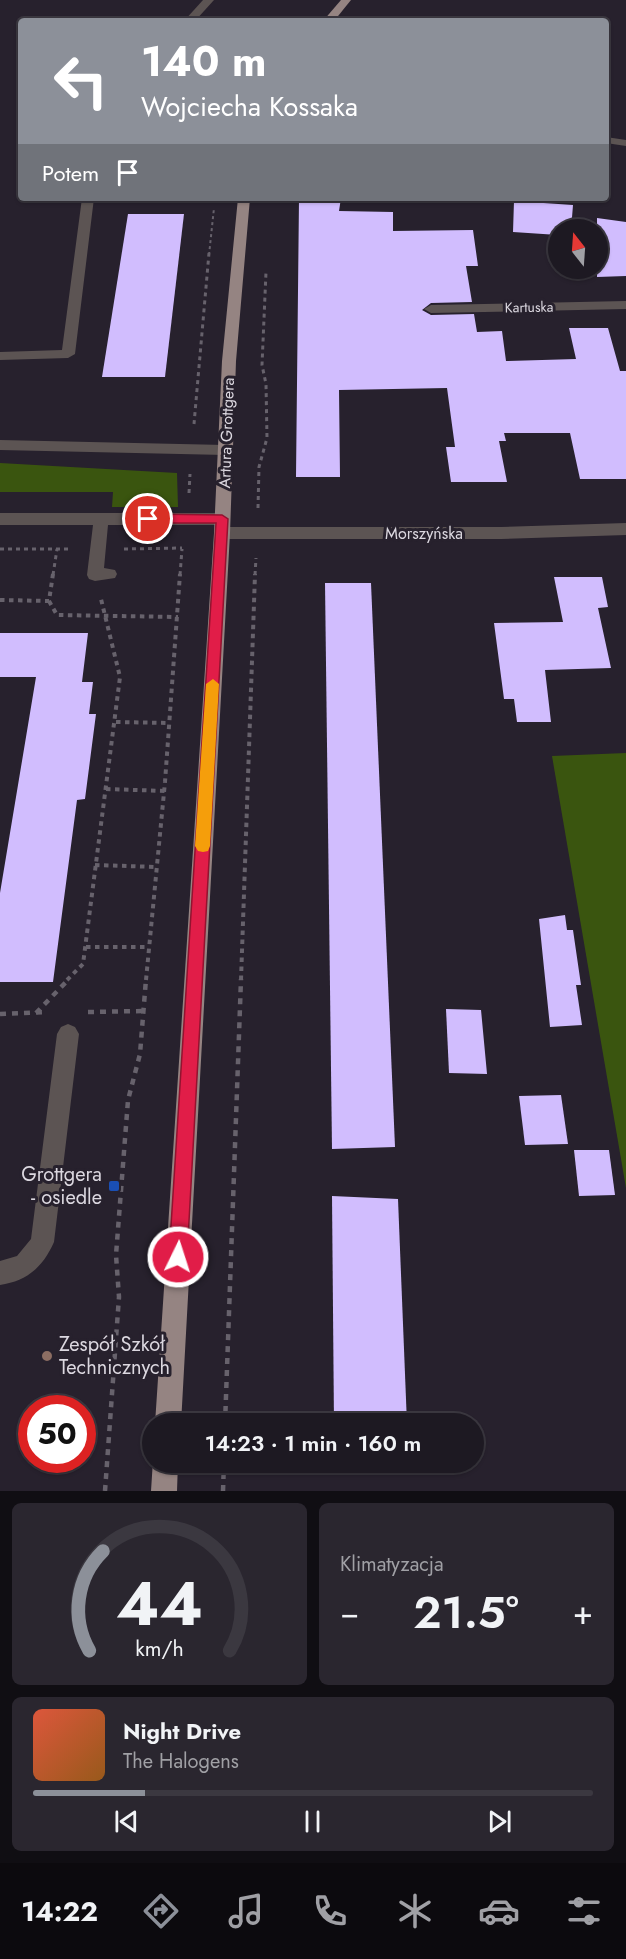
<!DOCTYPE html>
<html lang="pl">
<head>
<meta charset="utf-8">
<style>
  :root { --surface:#1d1922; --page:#2a262f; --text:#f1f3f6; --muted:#a0a0a5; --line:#3b3840; --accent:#8c9099 }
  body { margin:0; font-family:Jost,sans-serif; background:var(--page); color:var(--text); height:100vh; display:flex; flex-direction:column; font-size:22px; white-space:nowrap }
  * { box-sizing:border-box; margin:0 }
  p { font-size:20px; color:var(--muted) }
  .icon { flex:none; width:33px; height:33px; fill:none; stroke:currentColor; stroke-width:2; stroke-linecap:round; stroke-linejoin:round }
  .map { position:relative; height:1491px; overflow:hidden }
  .panel { display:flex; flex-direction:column; gap:12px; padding:12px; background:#100e13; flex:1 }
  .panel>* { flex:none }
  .top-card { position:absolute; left:18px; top:18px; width:591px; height:183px; border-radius:6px; box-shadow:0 2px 4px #0004,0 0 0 2px var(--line); background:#8c9099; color:#fff; overflow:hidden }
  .needle { width:39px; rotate:343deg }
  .buttons { position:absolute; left:548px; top:219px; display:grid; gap:12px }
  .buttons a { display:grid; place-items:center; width:60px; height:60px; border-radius:50%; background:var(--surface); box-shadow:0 2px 4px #0004,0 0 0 2px var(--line); font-size:30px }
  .speed { position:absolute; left:18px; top:1395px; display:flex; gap:12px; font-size:30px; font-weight:700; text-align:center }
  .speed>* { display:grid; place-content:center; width:78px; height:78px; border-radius:50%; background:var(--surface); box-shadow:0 2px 4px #0004,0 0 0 2px var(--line); line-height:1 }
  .speed .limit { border:9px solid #d22; background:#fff; color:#111 }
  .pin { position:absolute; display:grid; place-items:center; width:51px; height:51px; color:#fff; margin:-26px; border:3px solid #fff; border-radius:50%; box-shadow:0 2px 6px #0007 }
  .me { position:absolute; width:66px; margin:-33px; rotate:4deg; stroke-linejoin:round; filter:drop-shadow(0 0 4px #0008) }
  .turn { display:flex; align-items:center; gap:21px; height:126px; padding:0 24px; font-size:27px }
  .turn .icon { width:78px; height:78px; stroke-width:2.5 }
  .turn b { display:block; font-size:42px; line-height:51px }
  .then { display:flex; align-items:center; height:57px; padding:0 24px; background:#0003; gap:12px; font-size:22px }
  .big { font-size:45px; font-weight:600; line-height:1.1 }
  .panel .widget { flex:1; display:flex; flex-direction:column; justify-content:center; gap:9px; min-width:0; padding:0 21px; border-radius:9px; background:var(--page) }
  .panel .dial { align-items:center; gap:0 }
  .dial svg { height:156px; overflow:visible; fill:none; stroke:var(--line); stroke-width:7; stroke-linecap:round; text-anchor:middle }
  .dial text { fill:var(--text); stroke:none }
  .song { display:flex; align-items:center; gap:18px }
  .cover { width:72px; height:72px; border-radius:9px; background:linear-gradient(135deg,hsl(10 70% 55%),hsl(30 70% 35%)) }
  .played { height:6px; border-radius:3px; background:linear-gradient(90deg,var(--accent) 20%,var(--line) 20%) }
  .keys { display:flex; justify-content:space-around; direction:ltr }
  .heat { display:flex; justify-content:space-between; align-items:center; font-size:33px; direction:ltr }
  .panel .tiles { flex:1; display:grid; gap:12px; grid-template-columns:1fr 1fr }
  .widget:last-child { grid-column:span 2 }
  .trip { position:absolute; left:142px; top:1413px; width:342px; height:60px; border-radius:30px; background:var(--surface); box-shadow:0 2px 4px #0004,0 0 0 2px var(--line); font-weight:600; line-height:60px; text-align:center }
  .dock { display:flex; height:96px; justify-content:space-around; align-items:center; background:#0c0a0e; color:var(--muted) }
  .dock .icon { width:42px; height:42px }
  .dock .current { color:var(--accent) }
  .dock b { font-size:27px; color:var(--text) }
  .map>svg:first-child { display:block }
  .green { fill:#3a550f }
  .building { fill:#d1bdfe }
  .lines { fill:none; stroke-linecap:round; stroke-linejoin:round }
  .path-far3 { stroke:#67626c; stroke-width:2; stroke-dasharray:3 3; stroke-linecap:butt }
  .path-far2 { stroke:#67626c; stroke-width:3; stroke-dasharray:4 4; stroke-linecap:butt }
  .path-far1 { stroke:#67626c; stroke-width:4; stroke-dasharray:4.5 4.5; stroke-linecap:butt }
  .path { stroke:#67626c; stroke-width:4.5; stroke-dasharray:6 6; stroke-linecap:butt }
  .minor { fill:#5c5453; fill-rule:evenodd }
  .major { fill:#958482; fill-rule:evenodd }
  .route { fill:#e11d48; stroke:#92132f; stroke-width:1.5 }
  .slow { fill:#f59e0b }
  .transit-dot { fill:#1a4fb4; stroke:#27212d; stroke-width:2 }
  .education-dot { fill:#8d6e63; stroke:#27212d; stroke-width:2 }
  .labels { text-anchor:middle; stroke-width:6; stroke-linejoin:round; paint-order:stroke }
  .far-street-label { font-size:14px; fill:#dcd8e0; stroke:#27212d }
  .street-label { font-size:16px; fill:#dcd8e0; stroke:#27212d }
  .near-poi-label { font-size:20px; fill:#dcd8e0; stroke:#27212d; text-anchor:end }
</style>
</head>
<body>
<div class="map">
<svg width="626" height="1491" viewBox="0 0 626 1491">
  <rect width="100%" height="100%" fill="#27212d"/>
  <g class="green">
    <path d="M0,463L177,473L178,507H112L113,492H0Z"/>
    <path d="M626,753V1188L552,756Z"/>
  </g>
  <g class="building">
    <path d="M299,198H341L339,211L393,212V231L473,230L478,266H466L472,302L431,303L422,310L431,315L474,314L477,332L502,331L506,361L576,359L569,328H608L620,371H626V479H580L570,433H504L506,441H499L507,482H451L446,447H455L447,388L339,390L340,477H296Z"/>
    <path d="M514,201L573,205L571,230H558V235L513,232Z"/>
    <path d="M128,214H184L165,377H102Z"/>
    <path d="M597,218L626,222V276L597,277Z"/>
    <path d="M554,577H602L608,607L598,608L611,668L545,670L551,722H517L514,699H504L494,623L563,622Z"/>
    <path d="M325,583H371L395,1147L332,1149Z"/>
    <path d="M0,633H88L82,682H93L89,714H96L85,799L77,800L53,982H0V893L36,677H0Z"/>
    <path d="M565,915L567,930H573L581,985H576L582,1025L550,1027L539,919Z"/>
    <path d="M446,1009L481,1010L487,1074L449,1073Z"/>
    <path d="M561,1095L568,1144L525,1145L519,1096Z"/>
    <path d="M574,1150H609L615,1195L579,1196Z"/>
    <path d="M332,1196L398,1199L407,1424H334Z"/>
  </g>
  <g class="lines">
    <path class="path-far3" d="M209,255L214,208"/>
    <g class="path-far2">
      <path d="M194,424L209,253"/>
      <path d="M189,493L190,474"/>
      <path d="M258,508L259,467L267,438L266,384L262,365L266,272"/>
      <path d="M0,549H72"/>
      <path d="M124,549L182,548"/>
      <path d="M53,575L57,549"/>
      <path d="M180,575L182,549"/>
      <path d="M255,575L256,558"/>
    </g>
    <g class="path-far1">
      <path d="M0,600L49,601L53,574"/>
      <path d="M49,601L57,615L178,617"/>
      <path d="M116,722L170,723"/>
      <path d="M106,789L165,791"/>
      <path d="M95,865L157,867"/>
      <path d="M86,947H148"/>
      <path d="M67,980L83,964L120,677L101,599"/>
      <path d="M146,980L165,782L180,574"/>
      <path d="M241,980L255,574"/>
    </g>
    <g class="path">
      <path d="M88,1012L144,1011"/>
      <path d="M36,1013L69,979"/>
      <path d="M0,1014L47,1012"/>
      <path d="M225,1424L241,979"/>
      <path d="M105,1491L119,1297L116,1255L128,1100L140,1054L146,979"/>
      <path d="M223,1491L224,1462"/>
    </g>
    <g class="minor">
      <path d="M203,0H214L195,21H184Z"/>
      <path d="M606,137L626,140V146L606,143Z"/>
      <path d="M82,198H94L75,354L68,358L0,360V352L62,350Z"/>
      <path d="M626,301V309L431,313L424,309L431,305Z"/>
      <path d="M0,440L225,445L232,450L225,455L0,450Z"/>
      <path d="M0,513H222L228,515L230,519L228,523L222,525H108L104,568L115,570L117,574L115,578L95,581L89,579L87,575L93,525H0Z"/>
      <path d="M626,523V535L501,539H222L216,537L214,533L216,529L222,527H501Z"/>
      <path d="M68,1024L75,1027L79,1034L54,1242C43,1267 27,1281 0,1285V1261L17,1256L31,1239L57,1034L61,1027Z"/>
    </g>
    <g class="major">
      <path d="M341,0H351L334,21H323Z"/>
      <path d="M238,198H250L236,361L230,533L181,1424H155L214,533L222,361Z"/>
      <path d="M153,1460V1462H178L177,1491H151Z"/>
    </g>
  </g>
  <path class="route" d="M148,514L222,515L228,519L187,1257L184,1263L178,1265L171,1263L169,1257L216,523H148L142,519Z"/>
  <path class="slow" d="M213,679L219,684L210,846L208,851L203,852L198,851L195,846L206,684Z"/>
  <rect class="transit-dot" x="108" y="1180" width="12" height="12" rx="3"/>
  <circle class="education-dot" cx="47" cy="1356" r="6"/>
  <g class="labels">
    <g class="far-street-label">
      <text transform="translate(529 307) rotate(-1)" y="5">Kartuska</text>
    </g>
    <g class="street-label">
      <text transform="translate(226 433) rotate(-88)" y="6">Artura Grottgera</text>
      <text x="424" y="539">Morszyńska</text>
    </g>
    <g class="near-poi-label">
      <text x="102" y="1181">Grottgera<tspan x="102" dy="23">- osiedle</tspan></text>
      <text x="59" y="1351" text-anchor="start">Zespół Szkół<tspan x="59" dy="23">Technicznych</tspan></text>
    </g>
  </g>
</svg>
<div class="buttons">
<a><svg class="needle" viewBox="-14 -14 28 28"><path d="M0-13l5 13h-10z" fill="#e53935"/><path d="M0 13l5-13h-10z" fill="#a0a0a5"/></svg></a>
</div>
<div class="speed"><div class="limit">50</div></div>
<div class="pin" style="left:148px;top:519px;background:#d93025"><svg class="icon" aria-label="arrive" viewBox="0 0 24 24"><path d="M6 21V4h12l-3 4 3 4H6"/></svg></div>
<svg class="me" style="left:178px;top:1257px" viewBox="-20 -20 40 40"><circle r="17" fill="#e11d48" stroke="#fff" stroke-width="3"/><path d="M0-11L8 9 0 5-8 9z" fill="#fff"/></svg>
<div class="trip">14:23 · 1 min · 160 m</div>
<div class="top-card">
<div class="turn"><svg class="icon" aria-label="left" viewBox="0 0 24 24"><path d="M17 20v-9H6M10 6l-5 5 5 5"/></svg><div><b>140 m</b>Wojciecha Kossaka</div></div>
<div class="then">Potem<svg class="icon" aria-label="arrive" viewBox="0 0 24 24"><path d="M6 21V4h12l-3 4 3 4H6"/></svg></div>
</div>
</div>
<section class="panel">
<div class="tiles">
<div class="widget dial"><svg viewBox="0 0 100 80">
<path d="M14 69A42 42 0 1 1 86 69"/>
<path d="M14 69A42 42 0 0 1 21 18" stroke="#8c9099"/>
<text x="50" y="56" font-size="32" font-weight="700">44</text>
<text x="50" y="72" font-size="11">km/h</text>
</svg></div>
<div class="widget"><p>Klimatyzacja</p>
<div class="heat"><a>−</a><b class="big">21.5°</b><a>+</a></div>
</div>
<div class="widget">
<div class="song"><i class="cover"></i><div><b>Night Drive</b><p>The Halogens</p></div></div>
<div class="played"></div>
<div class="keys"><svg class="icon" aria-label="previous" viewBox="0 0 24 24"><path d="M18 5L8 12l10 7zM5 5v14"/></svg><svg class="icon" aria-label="pause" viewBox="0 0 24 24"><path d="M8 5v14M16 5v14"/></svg><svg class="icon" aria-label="next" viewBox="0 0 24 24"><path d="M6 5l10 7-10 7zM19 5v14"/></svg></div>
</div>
</div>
</section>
<nav class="dock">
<b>14:22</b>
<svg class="icon current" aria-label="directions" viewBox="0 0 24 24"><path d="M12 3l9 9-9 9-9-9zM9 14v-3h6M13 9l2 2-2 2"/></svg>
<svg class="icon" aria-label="music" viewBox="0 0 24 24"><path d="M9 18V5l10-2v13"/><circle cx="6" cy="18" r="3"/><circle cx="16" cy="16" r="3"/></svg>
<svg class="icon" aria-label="phone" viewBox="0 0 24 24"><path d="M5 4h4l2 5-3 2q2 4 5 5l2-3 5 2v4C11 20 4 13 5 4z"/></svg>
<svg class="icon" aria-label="climate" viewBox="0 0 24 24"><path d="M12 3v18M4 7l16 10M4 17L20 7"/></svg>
<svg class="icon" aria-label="car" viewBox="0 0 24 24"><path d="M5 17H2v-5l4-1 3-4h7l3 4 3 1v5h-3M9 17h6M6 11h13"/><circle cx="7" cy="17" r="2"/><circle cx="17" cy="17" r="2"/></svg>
<svg class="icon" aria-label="filters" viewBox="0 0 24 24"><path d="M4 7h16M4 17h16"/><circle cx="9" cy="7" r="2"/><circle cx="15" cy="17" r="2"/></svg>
</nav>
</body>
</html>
